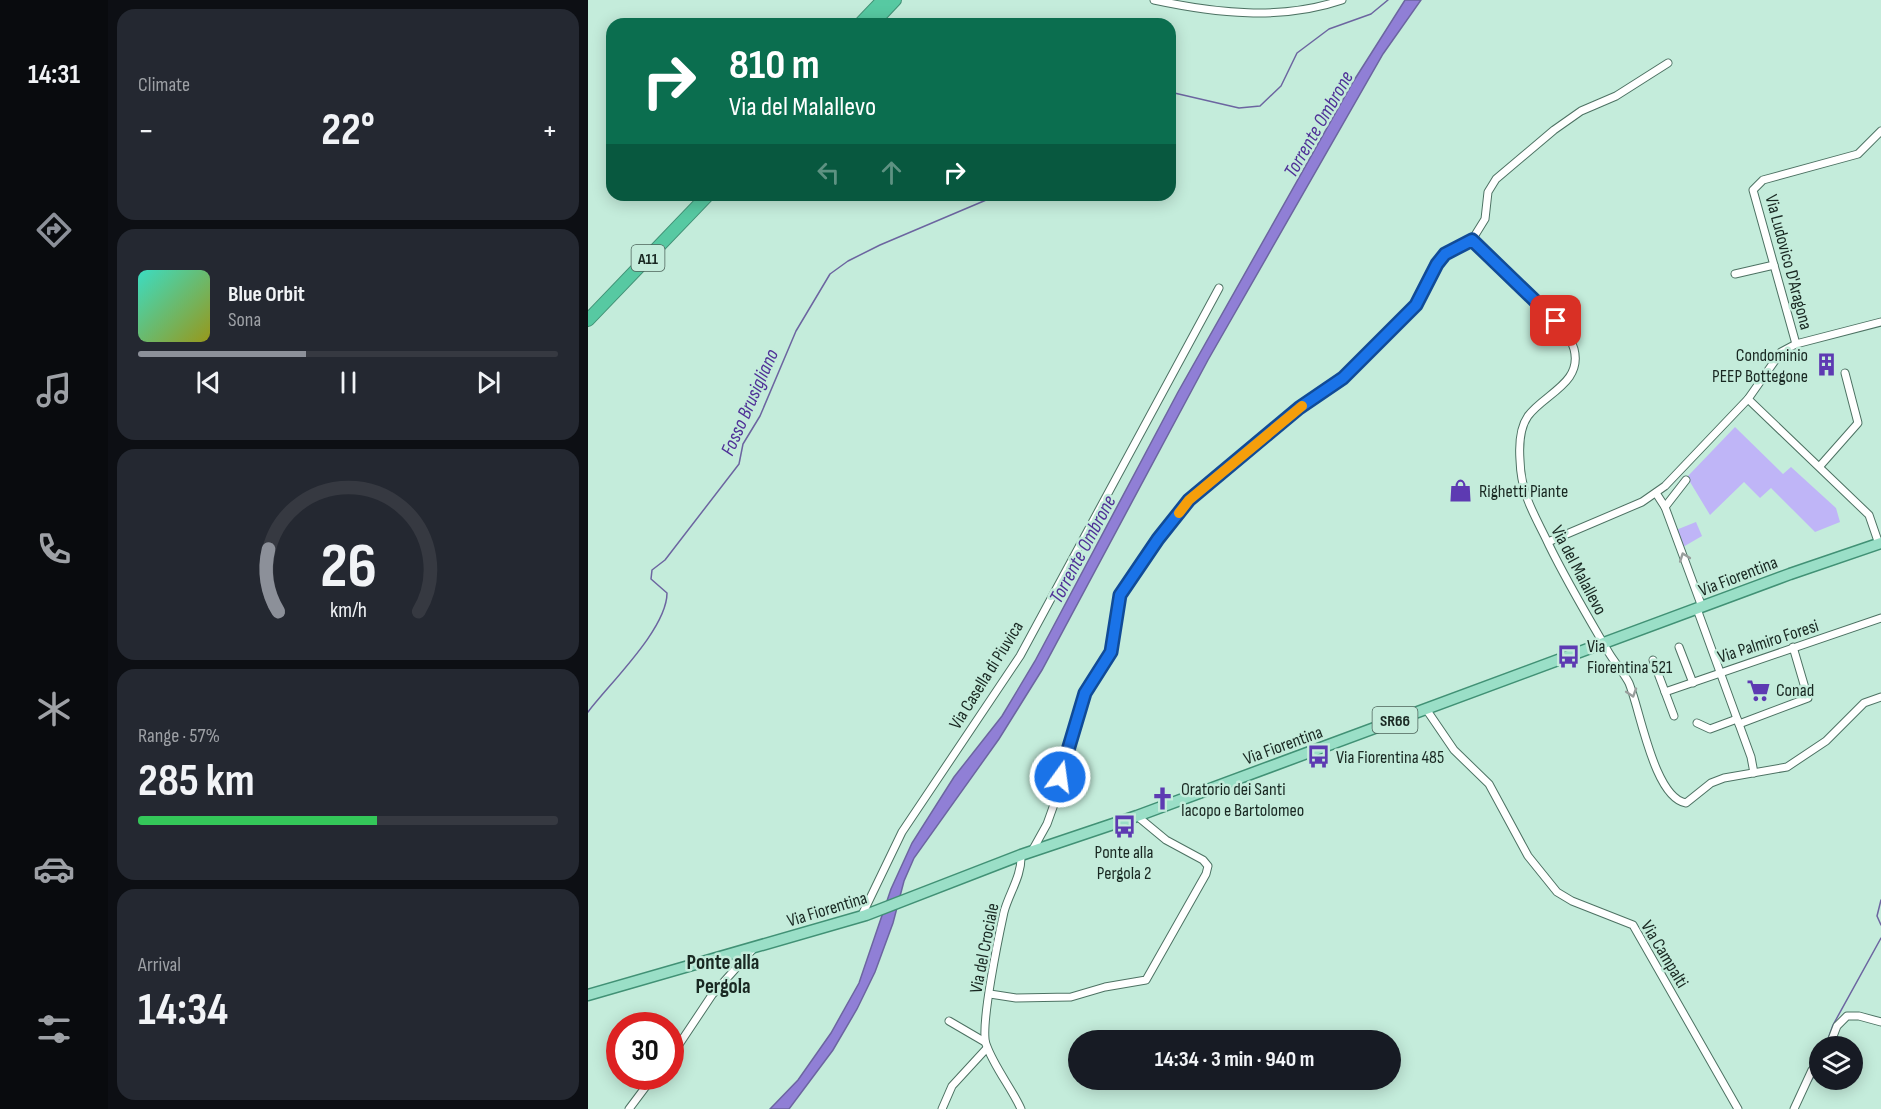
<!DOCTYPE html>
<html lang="en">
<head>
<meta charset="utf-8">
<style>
  :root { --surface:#171b24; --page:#242831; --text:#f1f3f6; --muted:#9ea1a6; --line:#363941; --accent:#8c9099 }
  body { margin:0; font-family:"Sofia Sans Condensed",sans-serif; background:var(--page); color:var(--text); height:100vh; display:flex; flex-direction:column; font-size:22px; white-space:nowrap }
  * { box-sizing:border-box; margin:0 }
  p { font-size:20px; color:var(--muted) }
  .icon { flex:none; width:33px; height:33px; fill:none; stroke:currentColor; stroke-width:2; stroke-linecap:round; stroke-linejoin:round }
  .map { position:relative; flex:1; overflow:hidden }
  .drawer { display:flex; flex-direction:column; gap:9px; padding:9px; background:#0d0f14; width:480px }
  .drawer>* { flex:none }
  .banner { position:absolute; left:18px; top:18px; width:570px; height:183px; border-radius:18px; box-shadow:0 3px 15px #0003; background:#0b6e4f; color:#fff; overflow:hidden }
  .fabs { position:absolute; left:1221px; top:1036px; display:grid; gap:12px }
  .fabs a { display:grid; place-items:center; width:54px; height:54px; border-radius:50%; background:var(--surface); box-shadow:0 3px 15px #0003; font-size:30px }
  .speed { position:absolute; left:18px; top:1012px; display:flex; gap:12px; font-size:30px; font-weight:700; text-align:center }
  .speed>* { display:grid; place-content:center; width:78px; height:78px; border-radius:50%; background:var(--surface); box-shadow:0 3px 15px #0003; line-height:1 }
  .speed .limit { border:9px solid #d22; background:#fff; color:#111 }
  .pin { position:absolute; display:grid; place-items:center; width:51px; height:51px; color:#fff; margin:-26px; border-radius:12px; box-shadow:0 3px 9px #0006 }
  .me { position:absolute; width:66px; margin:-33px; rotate:14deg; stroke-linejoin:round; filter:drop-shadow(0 0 4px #0008) }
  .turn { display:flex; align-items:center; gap:21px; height:126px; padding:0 24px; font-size:27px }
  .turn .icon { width:78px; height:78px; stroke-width:2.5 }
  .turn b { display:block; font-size:42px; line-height:51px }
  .lanes { display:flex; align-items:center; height:57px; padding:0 24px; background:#0003; justify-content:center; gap:30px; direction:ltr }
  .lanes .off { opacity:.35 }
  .big { font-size:45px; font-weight:700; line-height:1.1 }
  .drawer .widget { flex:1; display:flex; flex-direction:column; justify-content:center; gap:9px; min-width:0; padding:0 21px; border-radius:18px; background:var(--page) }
  .drawer .dial { align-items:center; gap:0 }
  .dial svg { height:156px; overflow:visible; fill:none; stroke:var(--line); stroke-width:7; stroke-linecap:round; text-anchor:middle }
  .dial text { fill:var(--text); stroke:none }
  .song { display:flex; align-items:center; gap:18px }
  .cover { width:72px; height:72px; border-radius:9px; background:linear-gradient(135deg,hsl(170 70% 55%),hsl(60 70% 35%)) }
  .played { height:6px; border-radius:3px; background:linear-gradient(90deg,var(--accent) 40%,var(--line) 40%) }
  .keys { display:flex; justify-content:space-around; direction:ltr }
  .heat { display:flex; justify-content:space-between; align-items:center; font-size:33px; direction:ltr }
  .charge { height:9px; border-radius:4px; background:linear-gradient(90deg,#34c759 57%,var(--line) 0) }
  .trip { position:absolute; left:480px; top:1030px; width:333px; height:60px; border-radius:30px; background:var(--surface); box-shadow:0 3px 15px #0003; font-weight:700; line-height:60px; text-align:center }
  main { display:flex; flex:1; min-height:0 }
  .tabs { display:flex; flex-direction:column; width:108px; justify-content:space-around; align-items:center; background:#090b0e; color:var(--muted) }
  .tabs .icon { width:42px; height:42px }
  .tabs .active { color:var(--accent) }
  .tabs b { font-size:27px; color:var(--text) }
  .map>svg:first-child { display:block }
  .green { fill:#bfb5f7 }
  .water { fill:#907fd6; stroke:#6c65a0; stroke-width:1.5 }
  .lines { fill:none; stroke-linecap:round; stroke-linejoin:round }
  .stream { stroke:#6c65a0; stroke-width:1.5 }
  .street-casing { stroke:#4d7263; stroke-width:9 }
  .primary-casing { stroke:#419175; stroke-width:13 }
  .highway-casing { stroke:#419175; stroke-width:14 }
  .street { stroke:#fff; stroke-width:7 }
  .primary { stroke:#9adfc7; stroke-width:10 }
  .highway { stroke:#57c9a2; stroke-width:12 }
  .oneway { stroke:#989e9c }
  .route-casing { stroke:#114b97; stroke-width:15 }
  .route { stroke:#1a73e8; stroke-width:10 }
  .slow { stroke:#f59e0b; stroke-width:10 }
  .labels { text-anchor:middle; stroke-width:5; stroke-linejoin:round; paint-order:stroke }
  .shield { fill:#c4ecdb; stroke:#4c635a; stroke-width:1.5 }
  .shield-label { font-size:16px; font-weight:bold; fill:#192822 }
  .street-label { font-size:18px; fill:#192822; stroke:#c4ecdb }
  .poi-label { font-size:18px; fill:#192822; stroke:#c4ecdb; text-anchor:start }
  .water-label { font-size:20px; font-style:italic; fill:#4f3197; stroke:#c4ecdb }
  .quarter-label { font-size:21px; font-weight:bold; fill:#192822; stroke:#c4ecdb }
</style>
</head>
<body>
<main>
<nav class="tabs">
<b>14:31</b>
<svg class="icon active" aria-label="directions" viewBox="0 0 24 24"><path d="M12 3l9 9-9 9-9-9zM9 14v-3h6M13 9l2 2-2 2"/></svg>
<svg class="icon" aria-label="music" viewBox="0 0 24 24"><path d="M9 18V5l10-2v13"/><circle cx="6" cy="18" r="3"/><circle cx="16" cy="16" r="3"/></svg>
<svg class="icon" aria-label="phone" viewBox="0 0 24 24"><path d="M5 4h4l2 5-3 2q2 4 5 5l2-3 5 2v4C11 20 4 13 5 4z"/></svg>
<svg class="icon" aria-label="climate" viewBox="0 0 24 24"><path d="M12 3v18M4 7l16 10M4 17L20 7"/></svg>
<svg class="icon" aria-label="car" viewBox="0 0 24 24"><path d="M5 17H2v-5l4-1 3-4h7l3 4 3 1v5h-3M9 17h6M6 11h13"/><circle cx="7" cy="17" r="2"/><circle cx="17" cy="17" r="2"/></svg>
<svg class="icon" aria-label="filters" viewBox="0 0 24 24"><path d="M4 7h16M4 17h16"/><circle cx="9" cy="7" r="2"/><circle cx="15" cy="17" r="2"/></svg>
</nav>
<section class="drawer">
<div class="widget"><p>Climate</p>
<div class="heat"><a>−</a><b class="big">22°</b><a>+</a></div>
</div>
<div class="widget">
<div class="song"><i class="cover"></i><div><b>Blue Orbit</b><p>Sona</p></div></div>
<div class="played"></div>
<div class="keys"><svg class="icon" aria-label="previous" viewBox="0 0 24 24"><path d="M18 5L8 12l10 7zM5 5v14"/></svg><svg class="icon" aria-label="pause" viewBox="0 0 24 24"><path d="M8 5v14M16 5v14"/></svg><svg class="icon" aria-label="next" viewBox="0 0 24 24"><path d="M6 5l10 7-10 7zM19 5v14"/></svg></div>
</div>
<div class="widget dial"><svg viewBox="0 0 100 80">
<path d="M14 69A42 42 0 1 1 86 69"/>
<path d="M14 69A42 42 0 0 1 9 37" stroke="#8c9099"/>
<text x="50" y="56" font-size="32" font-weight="700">26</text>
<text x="50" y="72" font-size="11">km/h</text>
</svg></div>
<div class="widget"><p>Range · 57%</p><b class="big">285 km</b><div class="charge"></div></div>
<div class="widget"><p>Arrival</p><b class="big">14:34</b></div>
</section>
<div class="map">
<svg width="1293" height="1109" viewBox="0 0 1293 1109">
  <rect width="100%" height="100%" fill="#c4ecdb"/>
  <g class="green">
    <path d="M1147,427L1195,474L1203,467L1248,508L1252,522L1227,532L1183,488L1172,498L1156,482L1122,515L1099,477Z"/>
    <path d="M1108,522L1114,536L1095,547L1088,530Z"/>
  </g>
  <path class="water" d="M817,0H833L795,54L620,360L454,670L411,739L326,858L316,881L305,923L287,972L269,1009L245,1050L201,1109H182L210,1080L243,1033L271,983L303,889L324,843L366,777L414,716L447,661L590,392L765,82Z"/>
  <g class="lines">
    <g class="stream">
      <path d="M582,92L651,108L672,106L693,86L709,53L741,29L783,14L800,0"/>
      <path d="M0,712C21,684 79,629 79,593L63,579L64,570L77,560L151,464L155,444L172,416L208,331L242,274L260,261L292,245L410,195"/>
      <path d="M1293,900L1289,916L1293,925"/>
      <path d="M1237,1047L1245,1025L1293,938"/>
      <path d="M1230,1061L1232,1058"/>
      <path d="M1221,1084L1228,1073"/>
    </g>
    <defs>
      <g id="street">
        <path d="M566,0C627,13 693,21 754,0"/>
        <path d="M884,240L897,219L900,192L908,179L966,130L993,111L1028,96L1080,63"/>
        <path d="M1147,274L1186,265"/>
        <path d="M1208,344L1165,190L1175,180L1270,154L1293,131"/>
        <path d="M1160,399L1281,515L1291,544"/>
        <path d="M1232,466L1270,423L1257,373"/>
        <path d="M1068,493L1077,507L1114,607"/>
        <path d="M1077,507L1098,480"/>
        <path d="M960,542L1054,502L1077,486L1160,399L1193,352L1208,344L1293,322"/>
        <path d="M1109,609L1163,757L1166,773"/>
        <path d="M1091,647L1105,683"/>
        <path d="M1065,660L1086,716"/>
        <path d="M1077,692L1293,618"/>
        <path d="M838,709L866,750L901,784L940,856L969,892L984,901L1045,925L1150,1109"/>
        <path d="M1109,723L1122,729L1149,719"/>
        <path d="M1151,724L1220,698L1205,647"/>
        <path d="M444,851L459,824L469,796L476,759L497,693L523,652L532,595L570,539L601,500L711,408L755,378L828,305L849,264L857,254L884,240C909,263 978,320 986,349C995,383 956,394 940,416C931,429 931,446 932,460C933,496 947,515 961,545C979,582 1000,617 1021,653C1027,663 1036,673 1041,683C1052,709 1066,798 1098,803L1123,783L1136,778L1199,767L1238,741L1276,703L1293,697"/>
        <path d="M273,917L314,832L432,656L631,288"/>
        <path d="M402,994L428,998L483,997L517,987L558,980L618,874L620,866L615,860L578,840L549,816"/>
        <path d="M361,1021L397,1042"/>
        <path d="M1241,1047L1249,1026L1259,1016H1271L1293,1022"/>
        <path d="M82,1058L124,995L166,948"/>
        <path d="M41,1109L65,1077"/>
        <path d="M354,1109L364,1086L399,1048"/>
        <path d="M433,1109C423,1087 406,1067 398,1044C392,1026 411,935 416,912C421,893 434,876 433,855"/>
        <path d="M1206,1109L1224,1070L1232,1064"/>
      </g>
      <path id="primary" d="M0,995L278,915L433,855L549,816L1202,574L1293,543"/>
      <g id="highway">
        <path d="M291,17L307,0"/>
        <path d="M272,24L295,0"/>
        <path d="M0,320L120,195"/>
      </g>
    </defs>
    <use href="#street" class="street-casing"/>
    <use href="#primary" class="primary-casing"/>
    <use href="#highway" class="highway-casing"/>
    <use href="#street" class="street"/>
    <use href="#primary" class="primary"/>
    <use href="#highway" class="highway"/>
  </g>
  <defs><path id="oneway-chevron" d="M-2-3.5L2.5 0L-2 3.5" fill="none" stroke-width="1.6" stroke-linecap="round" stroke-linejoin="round" transform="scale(1.5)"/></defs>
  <g class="oneway">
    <use href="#oneway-chevron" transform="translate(1096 557) rotate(-110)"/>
    <use href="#oneway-chevron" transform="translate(1044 693) rotate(72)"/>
  </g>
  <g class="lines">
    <defs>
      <path id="route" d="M472,777L497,693L523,652L532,595L570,539L601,500L711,408L755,378L828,305L849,264L857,254L884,240L968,321"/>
    </defs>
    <use href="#route" class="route-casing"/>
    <use href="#route" class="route"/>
    <path class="slow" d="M591,513L601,500L714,406"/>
  </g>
  <defs>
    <symbol id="building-bare" viewBox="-9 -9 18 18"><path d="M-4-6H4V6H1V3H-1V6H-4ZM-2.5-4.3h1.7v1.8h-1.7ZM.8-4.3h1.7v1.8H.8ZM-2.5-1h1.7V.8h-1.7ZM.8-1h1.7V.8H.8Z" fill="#5d3ab2" stroke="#c4ecdb" stroke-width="2.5" paint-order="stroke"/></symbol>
    <symbol id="shop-bare" viewBox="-9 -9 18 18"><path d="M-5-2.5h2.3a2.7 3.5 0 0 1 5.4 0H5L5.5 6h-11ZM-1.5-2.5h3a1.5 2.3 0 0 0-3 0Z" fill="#5d3ab2" stroke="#c4ecdb" stroke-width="2.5" paint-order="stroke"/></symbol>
    <symbol id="bus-bare" viewBox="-9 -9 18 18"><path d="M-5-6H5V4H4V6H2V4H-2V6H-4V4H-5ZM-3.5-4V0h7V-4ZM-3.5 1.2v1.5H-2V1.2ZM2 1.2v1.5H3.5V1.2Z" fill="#5d3ab2" stroke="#c4ecdb" stroke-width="2.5" paint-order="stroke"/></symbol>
    <symbol id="supermarket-bare" viewBox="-9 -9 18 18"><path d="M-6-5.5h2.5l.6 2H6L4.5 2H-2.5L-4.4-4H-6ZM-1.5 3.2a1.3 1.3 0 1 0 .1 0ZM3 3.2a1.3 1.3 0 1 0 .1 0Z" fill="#5d3ab2" stroke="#c4ecdb" stroke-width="2.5" paint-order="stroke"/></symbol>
    <symbol id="church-bare" viewBox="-9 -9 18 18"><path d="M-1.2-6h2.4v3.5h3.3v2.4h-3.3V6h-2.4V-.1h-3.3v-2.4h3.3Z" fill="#5d3ab2" stroke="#c4ecdb" stroke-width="2.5" paint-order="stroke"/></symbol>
  </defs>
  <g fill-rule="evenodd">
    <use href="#building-bare" x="1222" y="348" width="33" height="33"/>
    <use href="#shop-bare" x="856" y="474" width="33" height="33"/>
    <use href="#bus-bare" x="964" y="640" width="33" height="33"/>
    <use href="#supermarket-bare" x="1154" y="674" width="33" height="33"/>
    <use href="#bus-bare" x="714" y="740" width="33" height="33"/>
    <use href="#church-bare" x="558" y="782" width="33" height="33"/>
    <use href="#bus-bare" x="520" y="810" width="33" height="33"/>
  </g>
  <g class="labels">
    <g class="shield">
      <rect x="43.5" y="245" width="33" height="26" rx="4.5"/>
      <rect x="784.5" y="707" width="45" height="26" rx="4.5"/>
    </g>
    <g class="shield-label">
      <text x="60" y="264">A11</text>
      <text x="807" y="726">SR66</text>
    </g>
    <g class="street-label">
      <text transform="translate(1201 262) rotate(75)" y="6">Via Ludovico D'Aragona</text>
      <text transform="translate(991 570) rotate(62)" y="6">Via del Malallevo</text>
      <text transform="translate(1150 576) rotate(-21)" y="6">Via Fiorentina</text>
      <text transform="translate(1180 641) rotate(-18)" y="6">Via Palmiro Foresi</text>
      <text transform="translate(398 675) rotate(-58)" y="6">Via Casella di Piuvica</text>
      <text transform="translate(695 745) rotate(-20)" y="6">Via Fiorentina</text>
      <text transform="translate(239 909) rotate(-17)" y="6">Via Fiorentina</text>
      <text transform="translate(396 948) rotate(-79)" y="6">Via del Crociale</text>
      <text transform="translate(1077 954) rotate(59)" y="6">Via Campalti</text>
    </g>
    <g class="poi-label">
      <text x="1220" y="361" text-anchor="end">Condominio<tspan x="1220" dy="21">PEEP Bottegone</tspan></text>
      <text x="891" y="497">Righetti Piante</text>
      <text x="999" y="652">Via<tspan x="999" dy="21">Fiorentina 521</tspan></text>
      <text x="1188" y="696">Conad</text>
      <text x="748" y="763">Via Fiorentina 485</text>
      <text x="593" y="795">Oratorio dei Santi<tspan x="593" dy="21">Iacopo e Bartolomeo</tspan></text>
      <text x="536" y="858" text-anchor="middle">Ponte alla<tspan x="536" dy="21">Pergola 2</tspan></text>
    </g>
    <g class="water-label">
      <text transform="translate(730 124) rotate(-60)" y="7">Torrente Ombrone</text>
      <text transform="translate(161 402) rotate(-66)" y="7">Fosso Brusigliano</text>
      <text transform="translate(494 549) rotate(-62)" y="7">Torrente Ombrone</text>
    </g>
    <g class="quarter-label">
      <text x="135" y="969">Ponte alla<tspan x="135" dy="24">Pergola</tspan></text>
    </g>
  </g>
</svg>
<div class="fabs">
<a><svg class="icon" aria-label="layers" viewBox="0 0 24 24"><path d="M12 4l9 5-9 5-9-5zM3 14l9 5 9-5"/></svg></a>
</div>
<div class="speed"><div class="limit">30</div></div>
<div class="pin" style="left:968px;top:321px;background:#d93025"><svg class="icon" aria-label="arrive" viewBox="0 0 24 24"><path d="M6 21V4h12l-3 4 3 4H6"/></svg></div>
<svg class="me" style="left:472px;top:777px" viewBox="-20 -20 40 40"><circle r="17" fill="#1a73e8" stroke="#fff" stroke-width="3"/><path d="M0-11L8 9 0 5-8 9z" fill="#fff"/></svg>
<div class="trip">14:34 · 3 min · 940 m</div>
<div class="banner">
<div class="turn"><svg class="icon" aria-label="right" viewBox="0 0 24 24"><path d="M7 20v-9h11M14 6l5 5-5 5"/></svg><div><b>810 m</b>Via del Malallevo</div></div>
<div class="lanes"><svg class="icon off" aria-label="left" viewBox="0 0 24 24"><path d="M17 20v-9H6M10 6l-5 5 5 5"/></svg><svg class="icon off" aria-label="ahead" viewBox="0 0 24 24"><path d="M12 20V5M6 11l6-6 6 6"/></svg><svg class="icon" aria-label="right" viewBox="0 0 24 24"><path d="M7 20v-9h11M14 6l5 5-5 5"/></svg></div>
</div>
</div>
</main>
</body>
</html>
